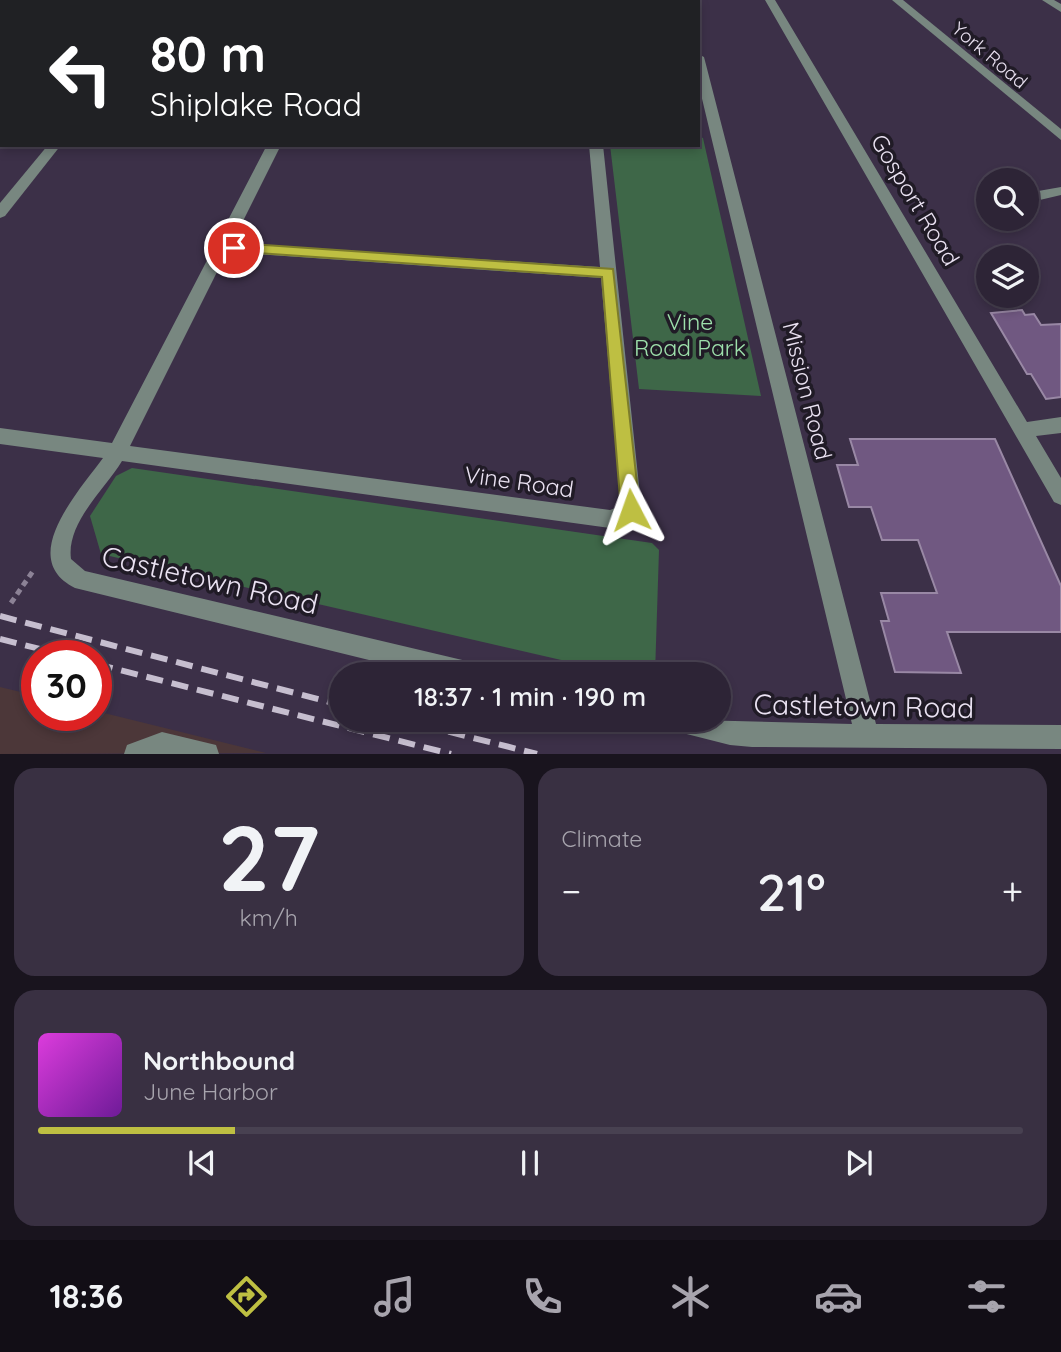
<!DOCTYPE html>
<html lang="en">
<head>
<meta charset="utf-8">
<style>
  :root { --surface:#2d2436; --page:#393042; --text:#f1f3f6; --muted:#a7a4ad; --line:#484151; --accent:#bebf42 }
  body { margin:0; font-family:Quicksand,sans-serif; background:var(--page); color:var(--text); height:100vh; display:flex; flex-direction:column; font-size:26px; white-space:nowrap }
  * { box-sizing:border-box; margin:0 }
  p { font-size:23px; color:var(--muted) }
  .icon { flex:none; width:38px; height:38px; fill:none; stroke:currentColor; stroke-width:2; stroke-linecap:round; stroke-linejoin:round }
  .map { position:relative; height:754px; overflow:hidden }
  .drawer { display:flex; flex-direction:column; gap:14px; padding:14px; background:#19141e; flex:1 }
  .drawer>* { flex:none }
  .guide { position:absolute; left:0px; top:0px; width:700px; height:147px; box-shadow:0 4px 10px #0003,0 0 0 2px var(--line); background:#202124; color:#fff; overflow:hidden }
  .tools { position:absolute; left:976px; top:168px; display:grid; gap:14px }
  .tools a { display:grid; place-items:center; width:63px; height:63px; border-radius:50%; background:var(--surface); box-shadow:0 4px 10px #0003,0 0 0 2px var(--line); font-size:35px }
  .speed { position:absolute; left:21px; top:640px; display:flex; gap:14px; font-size:35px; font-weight:700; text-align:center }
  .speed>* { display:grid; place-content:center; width:91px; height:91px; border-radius:50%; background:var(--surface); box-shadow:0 4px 10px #0003,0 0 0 2px var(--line); line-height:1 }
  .speed .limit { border:10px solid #d22; background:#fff; color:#111 }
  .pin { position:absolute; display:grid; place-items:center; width:60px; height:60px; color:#fff; margin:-30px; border:4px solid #fff; border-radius:50%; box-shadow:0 2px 7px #0007 }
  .me { position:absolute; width:77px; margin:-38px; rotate:356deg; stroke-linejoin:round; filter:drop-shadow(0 0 5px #0008) }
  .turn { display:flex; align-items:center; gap:24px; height:147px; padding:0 35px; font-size:32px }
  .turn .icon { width:91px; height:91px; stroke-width:2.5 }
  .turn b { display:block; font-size:49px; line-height:60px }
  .big { font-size:52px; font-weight:600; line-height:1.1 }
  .drawer .tile { flex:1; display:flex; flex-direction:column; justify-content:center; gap:10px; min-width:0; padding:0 24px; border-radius:21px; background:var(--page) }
  .drawer .dial { align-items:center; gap:0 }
  .dial b { font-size:91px; line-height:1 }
  .song { display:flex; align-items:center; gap:21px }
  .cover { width:84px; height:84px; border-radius:10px; background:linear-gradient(135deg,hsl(300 70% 55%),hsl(280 70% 35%)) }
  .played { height:7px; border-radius:4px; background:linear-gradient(90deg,var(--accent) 20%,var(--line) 20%) }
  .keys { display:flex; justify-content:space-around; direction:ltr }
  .heat { display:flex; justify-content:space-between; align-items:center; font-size:38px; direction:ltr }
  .drawer .tiles { flex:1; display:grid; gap:14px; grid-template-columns:1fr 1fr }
  .tile:last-child { grid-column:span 2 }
  .trip { position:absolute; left:329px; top:662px; width:402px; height:70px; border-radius:35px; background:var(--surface); box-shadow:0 4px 10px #0003,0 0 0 2px var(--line); font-weight:600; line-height:70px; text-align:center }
  .tabs { display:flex; height:112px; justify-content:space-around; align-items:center; background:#120e16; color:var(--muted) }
  .tabs .icon { width:49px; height:49px }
  .tabs .current { color:var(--accent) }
  .tabs b { font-size:32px; color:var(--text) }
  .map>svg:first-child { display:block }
  .commercial { fill:#4c3739 }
  .green { fill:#3e6748 }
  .building { fill:#705881; stroke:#9988a5; stroke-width:2 }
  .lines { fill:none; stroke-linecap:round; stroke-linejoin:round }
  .path { stroke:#8c8296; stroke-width:5; stroke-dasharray:6 4.5; stroke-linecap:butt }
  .minor { fill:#788780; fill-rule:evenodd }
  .rail { stroke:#c6becf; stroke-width:6; stroke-dasharray:17 9; stroke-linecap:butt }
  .route { fill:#bebf42; stroke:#7c7c2b; stroke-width:2 }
  .labels { text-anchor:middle; stroke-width:7; stroke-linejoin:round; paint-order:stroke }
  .far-street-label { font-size:19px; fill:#eae2f2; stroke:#201b26 }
  .street-label { font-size:23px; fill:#eae2f2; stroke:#201b26 }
  .park-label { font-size:23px; fill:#9de0ab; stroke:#201b26 }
  .near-street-label { font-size:28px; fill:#eae2f2; stroke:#201b26 }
</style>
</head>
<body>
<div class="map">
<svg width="1061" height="754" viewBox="0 0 1061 754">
  <rect width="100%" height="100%" fill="#3c3048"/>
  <path class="commercial" d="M0,687L37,696V716H96V711L266,753L0,754Z"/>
  <g class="green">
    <path d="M698,136L703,138L761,396L639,389L610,145H698Z"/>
    <path d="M132,468L652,543L659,550L655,674H622L101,554L90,516L116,476Z"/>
  </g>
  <g class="building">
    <path d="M1022,310L1025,315L1034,314L1041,325L1061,324V397L1046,399L1031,374H1027L991,313Z"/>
    <path d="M850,439H995L1061,586V632H947L961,673L895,672L881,621H889L881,593H937L918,540H882L871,507H849L837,465H858Z"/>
  </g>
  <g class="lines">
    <path class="path" d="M11,603L33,571"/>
    <g class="minor">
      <path d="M9,0H20L8,2Z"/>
      <path d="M65,0H81L64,2Z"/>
      <rect x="489" y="0" width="10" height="2"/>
      <path d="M516,0H538L515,2Z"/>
      <path d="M576,0H586L587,2H577Z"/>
      <path d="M679,0H689L690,2H680Z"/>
      <path d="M765,0H775L1027,422L1061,417V433L1036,436L1061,478V505L1054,502Z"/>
      <path d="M892,0H903L1061,129V140Z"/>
      <path d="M1042,0H1054L1061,4V12Z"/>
      <path d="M0,10H2L0,17Z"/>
      <path d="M698,54L704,57L876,724L1061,725V749L752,747L730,745L659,727L655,719L852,724L698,82Z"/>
      <rect x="0" y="65" width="2" height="8"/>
      <path d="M2,102V111L0,112V103Z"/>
      <path d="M48,145H61L5,216L0,218V203Z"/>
      <path d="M267,145H281L232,243L600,267L589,145H603L641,504C641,522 625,527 610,528L122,461C105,489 66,523 71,559L85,571L475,663L483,666L486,674H426L75,588C16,559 79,491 103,458L0,444V428L112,443ZM227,252L601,278L621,506L610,510L130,446Z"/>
      <path d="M1061,187V195L1027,203V193Z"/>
      <path d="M162,732L216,745L219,754H124L127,745Z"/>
    </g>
    <g class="rail">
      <path d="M0,616L341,705"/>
      <path d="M0,639L68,656"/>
      <path d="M96,664L451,754"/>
      <path d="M398,719L537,754"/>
    </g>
  </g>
  <path class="route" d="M234,243L613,269L640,510L637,516L631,518L624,516L621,510L602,277L229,251L227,248Z"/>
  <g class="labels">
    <g class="far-street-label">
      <text transform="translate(990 55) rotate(40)" y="7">York Road</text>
    </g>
    <g class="street-label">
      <text transform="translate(915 200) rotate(59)" y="8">Gosport Road</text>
      <text transform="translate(807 391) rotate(76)" y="8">Mission Road</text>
      <text transform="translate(519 482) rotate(8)" y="8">Vine Road</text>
    </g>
    <g class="park-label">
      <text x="690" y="330">Vine<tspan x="690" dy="26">Road Park</tspan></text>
    </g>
    <g class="near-street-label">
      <text transform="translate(210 580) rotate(13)" y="10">Castletown Road</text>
      <text transform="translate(864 706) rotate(1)" y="10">Castletown Road</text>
    </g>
  </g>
</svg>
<div class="tools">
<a><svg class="icon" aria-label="search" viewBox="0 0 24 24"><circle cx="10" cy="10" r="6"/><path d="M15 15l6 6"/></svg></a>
<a><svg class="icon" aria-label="layers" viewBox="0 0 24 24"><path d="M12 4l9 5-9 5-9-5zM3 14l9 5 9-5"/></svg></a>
</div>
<div class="speed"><div class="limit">30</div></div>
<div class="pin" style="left:234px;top:248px;background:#d93025"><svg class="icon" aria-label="arrive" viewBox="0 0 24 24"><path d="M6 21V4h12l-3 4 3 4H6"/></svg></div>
<svg class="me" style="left:631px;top:510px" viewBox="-20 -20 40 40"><path d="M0-17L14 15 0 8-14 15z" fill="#bebf42" stroke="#fff" stroke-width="4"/></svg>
<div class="trip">18:37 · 1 min · 190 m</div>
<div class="guide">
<div class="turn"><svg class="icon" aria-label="left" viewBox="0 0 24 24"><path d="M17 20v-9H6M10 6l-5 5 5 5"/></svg><div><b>80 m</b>Shiplake Road</div></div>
</div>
</div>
<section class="drawer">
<div class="tiles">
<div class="tile dial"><b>27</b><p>km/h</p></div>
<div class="tile"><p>Climate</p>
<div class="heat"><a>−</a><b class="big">21°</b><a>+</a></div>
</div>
<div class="tile">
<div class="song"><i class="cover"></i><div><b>Northbound</b><p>June Harbor</p></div></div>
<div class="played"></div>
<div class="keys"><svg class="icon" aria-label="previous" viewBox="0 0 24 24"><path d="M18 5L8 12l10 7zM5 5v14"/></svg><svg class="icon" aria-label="pause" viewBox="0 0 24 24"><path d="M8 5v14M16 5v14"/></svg><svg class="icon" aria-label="next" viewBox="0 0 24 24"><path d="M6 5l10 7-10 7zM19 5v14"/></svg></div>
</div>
</div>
</section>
<nav class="tabs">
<b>18:36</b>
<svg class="icon current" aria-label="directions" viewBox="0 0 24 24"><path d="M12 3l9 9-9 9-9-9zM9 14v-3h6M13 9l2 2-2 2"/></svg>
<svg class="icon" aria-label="music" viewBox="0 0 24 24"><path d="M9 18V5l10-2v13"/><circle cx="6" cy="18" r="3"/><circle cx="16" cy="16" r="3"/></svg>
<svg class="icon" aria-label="phone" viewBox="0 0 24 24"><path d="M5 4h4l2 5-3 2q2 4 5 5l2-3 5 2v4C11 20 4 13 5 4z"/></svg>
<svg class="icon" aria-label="climate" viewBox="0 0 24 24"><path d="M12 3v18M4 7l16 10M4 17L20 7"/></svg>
<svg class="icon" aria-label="car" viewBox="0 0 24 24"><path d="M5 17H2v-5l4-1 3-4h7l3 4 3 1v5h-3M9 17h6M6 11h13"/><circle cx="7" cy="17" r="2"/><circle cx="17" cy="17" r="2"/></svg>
<svg class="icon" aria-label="filters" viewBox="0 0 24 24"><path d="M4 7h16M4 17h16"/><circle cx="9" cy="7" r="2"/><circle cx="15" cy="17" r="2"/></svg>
</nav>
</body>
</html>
